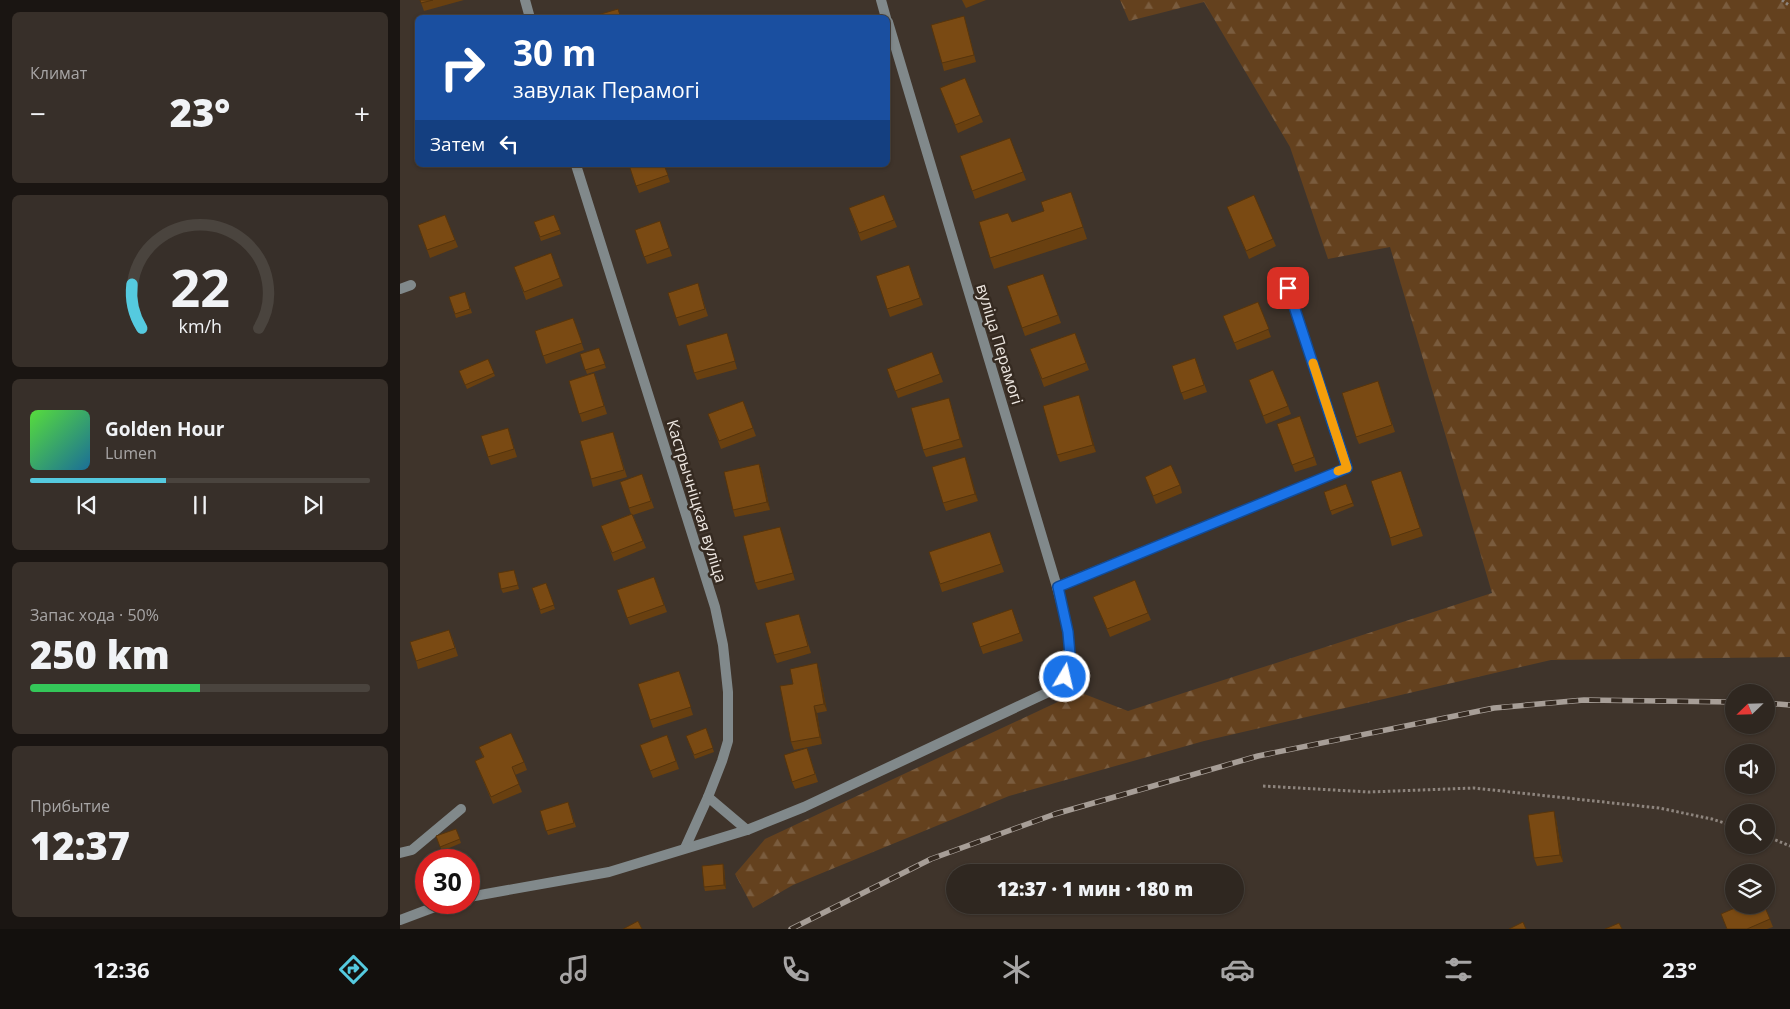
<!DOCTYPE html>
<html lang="ru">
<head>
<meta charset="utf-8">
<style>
  :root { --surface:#2f2720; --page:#372f29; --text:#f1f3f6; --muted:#a7a5a5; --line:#4a443e; --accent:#55cadf }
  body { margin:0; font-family:"Open Sans",sans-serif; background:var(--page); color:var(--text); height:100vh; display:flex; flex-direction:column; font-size:19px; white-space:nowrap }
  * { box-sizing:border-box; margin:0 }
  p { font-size:16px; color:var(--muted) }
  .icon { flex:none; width:28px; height:28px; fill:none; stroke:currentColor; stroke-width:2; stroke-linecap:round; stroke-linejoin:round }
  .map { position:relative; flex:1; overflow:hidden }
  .side { display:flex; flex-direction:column; gap:12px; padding:12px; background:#1a1512; width:400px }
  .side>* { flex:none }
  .top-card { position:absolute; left:15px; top:15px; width:475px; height:152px; border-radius:8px; box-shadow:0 1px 4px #0004,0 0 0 1px var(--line); background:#1a4fa0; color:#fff; overflow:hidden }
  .needle { width:32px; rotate:247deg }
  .buttons { position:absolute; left:1325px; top:684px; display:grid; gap:10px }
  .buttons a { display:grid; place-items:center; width:50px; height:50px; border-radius:50%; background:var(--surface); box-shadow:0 1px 4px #0004,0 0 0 1px var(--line); font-size:25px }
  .speed { position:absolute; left:15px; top:849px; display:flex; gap:10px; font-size:25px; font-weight:700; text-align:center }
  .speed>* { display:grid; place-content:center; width:65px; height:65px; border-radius:50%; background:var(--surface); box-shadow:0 1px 4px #0004,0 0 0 1px var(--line); line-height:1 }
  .speed .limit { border:8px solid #d22; background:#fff; color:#111 }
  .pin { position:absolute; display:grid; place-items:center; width:42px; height:42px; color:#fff; margin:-21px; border-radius:10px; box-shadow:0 2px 8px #0006 }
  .me { position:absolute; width:55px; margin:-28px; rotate:9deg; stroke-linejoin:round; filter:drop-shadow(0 0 4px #0008) }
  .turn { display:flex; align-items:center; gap:18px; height:105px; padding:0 15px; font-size:22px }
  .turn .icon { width:65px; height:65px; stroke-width:2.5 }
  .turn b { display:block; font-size:35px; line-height:42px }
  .then { display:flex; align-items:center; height:48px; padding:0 15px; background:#0003; gap:10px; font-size:19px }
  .big { font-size:38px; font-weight:800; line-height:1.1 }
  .side .tile { flex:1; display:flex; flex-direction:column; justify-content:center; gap:8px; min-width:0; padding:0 18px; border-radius:8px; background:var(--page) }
  .side .dial { align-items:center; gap:0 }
  .dial svg { height:130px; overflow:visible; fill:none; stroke:var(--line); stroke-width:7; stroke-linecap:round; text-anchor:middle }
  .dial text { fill:var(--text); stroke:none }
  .song { display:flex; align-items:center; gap:15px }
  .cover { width:60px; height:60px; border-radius:8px; background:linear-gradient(135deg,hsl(110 70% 55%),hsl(200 70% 35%)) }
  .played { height:5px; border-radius:2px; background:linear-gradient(90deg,var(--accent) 40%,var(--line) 40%) }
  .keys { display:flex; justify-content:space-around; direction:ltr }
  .heat { display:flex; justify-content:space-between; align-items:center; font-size:28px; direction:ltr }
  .charge { height:8px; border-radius:4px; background:linear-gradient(90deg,#34c759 50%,var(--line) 0) }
  .trip { position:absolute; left:546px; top:864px; width:298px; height:50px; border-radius:25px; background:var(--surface); box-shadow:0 1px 4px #0004,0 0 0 1px var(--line); font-weight:800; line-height:50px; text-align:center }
  .dock { display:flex; height:80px; justify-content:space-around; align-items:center; background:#13100d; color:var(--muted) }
  .dock .icon { width:35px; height:35px }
  .dock .active { color:var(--accent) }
  .dock b { font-size:22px; color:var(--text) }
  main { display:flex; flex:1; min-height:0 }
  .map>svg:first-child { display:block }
  .forest { fill:url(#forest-firs) }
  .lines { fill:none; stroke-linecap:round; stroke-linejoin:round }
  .path { stroke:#8e857e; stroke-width:3; stroke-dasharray:2.5 2.5; stroke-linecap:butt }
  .service { stroke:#81898b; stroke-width:10 }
  .minor { stroke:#81898b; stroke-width:10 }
  .rail-casing { stroke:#a79e97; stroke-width:5.5 }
  .rail { stroke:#352a21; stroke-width:4; stroke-dasharray:11; stroke-linecap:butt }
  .wall { fill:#694010 }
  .shaded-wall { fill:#55340d }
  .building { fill:#7a4a13; stroke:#55340d }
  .route-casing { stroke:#114b97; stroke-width:12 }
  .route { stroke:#1a73e8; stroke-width:9 }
  .slow { stroke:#f59e0b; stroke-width:9 }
  .labels { text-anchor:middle; stroke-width:5; stroke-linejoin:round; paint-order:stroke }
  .street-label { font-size:16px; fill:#efe8e2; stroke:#352a21 }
</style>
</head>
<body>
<main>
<section class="side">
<div class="tile"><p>Климат</p>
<div class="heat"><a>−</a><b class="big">23°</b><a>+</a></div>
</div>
<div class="tile dial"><svg viewBox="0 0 100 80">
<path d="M14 69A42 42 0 1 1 86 69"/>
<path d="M14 69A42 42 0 0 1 8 42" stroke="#55cadf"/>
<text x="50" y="56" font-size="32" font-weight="700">22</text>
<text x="50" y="72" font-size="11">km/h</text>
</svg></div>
<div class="tile">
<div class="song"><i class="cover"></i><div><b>Golden Hour</b><p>Lumen</p></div></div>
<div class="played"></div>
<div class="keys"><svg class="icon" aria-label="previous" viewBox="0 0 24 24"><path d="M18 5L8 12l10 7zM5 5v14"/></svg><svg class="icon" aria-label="pause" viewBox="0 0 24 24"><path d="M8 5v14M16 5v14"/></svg><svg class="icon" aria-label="next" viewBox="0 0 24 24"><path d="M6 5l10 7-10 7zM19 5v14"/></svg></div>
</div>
<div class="tile"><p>Запас хода · 50%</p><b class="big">250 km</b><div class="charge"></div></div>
<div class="tile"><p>Прибытие</p><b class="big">12:37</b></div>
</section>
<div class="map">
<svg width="1390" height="929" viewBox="0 0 1390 929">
  <defs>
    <pattern id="forest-firs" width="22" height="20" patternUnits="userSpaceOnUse" patternTransform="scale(1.25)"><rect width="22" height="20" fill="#64411e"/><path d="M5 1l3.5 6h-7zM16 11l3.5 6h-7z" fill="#7a5c3e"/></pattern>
  </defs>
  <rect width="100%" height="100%" fill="#3f342b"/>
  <path class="forest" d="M720,0H1390V657L1151,660L804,741L609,796L393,885L353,908L335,874L365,839L679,692L728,711L1092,593L990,247L928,259L890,147L804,2L729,21Z"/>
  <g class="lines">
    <g class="path">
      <path d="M1382,0L1390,6"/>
      <path d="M863,786L969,792L1074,788L1259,808L1312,819L1334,826"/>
      <path d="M1366,836L1390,846"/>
    </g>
    <g class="service">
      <path d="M0,289L11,285"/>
      <path d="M0,853L12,850L61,809"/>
    </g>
    <g class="minor">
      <path d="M125,0L130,18"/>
      <path d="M481,0L486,18"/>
      <path d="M176,165L315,607L323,645L328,692V741L322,761L308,797L285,848"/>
      <path d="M657,587L947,468L888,288"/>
      <path d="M308,797L347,830"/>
      <path d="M69,897L209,872L347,830L404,807L655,689C658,686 663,682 665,677C677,655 663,610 657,587L488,22"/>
      <path d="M0,920L48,902"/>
    </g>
    <defs>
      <g id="rail">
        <path d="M1366,703L1390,705"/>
        <path d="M391,929L531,859L655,814L858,756L1094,708L1184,700L1334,702"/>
      </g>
    </defs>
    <use href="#rail" class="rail-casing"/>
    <use href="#rail" class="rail"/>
  </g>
  <g class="wall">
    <path d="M20,0H64L24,11Z"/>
    <path d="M562,0H586L566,8Z"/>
    <path d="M564,16L576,62L544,71L542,63Z"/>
    <path d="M543,95L580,115L583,122L558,133Z"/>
    <path d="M610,138L626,180L575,199L560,156Z"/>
    <path d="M229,165H264L270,182L239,193Z"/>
    <path d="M484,195L497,227L461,241L449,208Z"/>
    <path d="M675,203L687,239L594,269L590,258L612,222Z"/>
    <path d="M827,207L873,239L876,246L849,259Z"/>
    <path d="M45,215L58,247L30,258L18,225Z"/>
    <path d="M154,215L161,234L141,241L134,222Z"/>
    <path d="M260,221L272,256L247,264L235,230Z"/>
    <path d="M151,253L163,286L126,300L114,267Z"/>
    <path d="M509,265L523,305L490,317L487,309Z"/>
    <path d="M643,274L661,323L625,336L607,286Z"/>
    <path d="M300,291L308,316L279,326L268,293Z"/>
    <path d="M65,292L72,313L56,318L49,297Z"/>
    <path d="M858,302L871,337L837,350L823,316Z"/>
    <path d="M173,318L184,350L146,364L135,331Z"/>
    <path d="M675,333L689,370L644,387L630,349Z"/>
    <path d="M329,341L337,369L297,380L294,373Z"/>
    <path d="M199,348L206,368L187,374L180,354Z"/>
    <path d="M532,352L543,382L498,398L487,369Z"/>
    <path d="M795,358L807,392L784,400L772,366Z"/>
    <path d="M88,359L95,376L67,389L59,371Z"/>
    <path d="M194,373L207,414L182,422L169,381Z"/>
    <path d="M849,380L888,406L891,414L866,424Z"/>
    <path d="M978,381L995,432L959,444L956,437Z"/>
    <path d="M343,401L356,436L321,449L308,414Z"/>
    <path d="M682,403L696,452L660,462L657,455Z"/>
    <path d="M551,405L563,447L526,457L523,450Z"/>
    <path d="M900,416L917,465L895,472L877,424Z"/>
    <path d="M108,428L117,457L91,465L88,457Z"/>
    <path d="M213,432L227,477L193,487L191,479Z"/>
    <path d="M565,457L578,501L546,511L543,503Z"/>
    <path d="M359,464L362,472L370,510L335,517L333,510Z"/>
    <path d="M1001,471L1023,536L992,546L990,538Z"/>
    <path d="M242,474L254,508L233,515L246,548L214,561L201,526L231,514L220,482Z"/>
    <path d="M745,477L780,485L782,493L756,504Z"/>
    <path d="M946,484L954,506L932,515L924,492Z"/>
    <path d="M380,527L395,580L358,590L355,583Z"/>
    <path d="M590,532L604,572L542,592L529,552Z"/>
    <path d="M115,574L119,589L103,593L101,589Z"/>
    <path d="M254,577L267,612L230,625L217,590Z"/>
    <path d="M146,583L155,609L141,614L132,588Z"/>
    <path d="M696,604L748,613L751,620L710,637Z"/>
    <path d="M612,609L623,641L583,654L572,623Z"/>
    <path d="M401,621L411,653L377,663L374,655Z"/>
    <path d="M52,637L58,656L18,669L16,661Z"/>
    <path d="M279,671L293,715L253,728L238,684Z"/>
    <path d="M419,671L427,711L417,713L422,744L394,750L391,742L393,684Z"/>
    <path d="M306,728L314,752L295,759L286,736Z"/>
    <path d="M267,735L279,769L253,778L240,745Z"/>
    <path d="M79,747L124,762L127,770L115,775L122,792L93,804L75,761L83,757Z"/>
    <path d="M407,748L418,782L395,789L392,782Z"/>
    <path d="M168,802L176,827L148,835L140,811Z"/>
    <path d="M1156,819L1163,862L1137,866L1134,858Z"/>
    <path d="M56,829L61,843L42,851L36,836Z"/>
    <path d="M323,864L324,868L326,889L305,891L304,887Z"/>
    <path d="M1364,905L1373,927L1367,929H1327Z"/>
  </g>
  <g class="shaded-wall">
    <path d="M679,395L682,403L696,452L693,445Z"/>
    <path d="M549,398L563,447L560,439Z"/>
    <path d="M565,457L568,465L578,501L575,494Z"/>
    <path d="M359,464L362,472L370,510L367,502Z"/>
    <path d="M380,527L383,534L395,580L393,573Z"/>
    <path d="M417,663L419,671L427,711L424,704Z"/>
    <path d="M414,706L417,713L422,744L420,737Z"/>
    <path d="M1154,811L1156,819L1163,862L1160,855Z"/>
    <path d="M323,864L324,868L326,889L324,885Z"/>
  </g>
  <g class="building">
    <path d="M20,0H33L21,3Z"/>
    <path d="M218,9L221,18H187Z"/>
    <path d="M564,16L574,55L542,63L531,25Z"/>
    <path d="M565,78L580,115L555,125L540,88Z"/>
    <path d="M610,138L623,172L572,191L560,156Z"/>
    <path d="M229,165H264L268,175L236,186Z"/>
    <path d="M671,192L683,227L590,258L579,222L608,213L612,222L644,211L641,202Z"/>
    <path d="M484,195L494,220L459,233L449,208Z"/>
    <path d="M854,195L873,239L846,251L827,207Z"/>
    <path d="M45,215L55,240L27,250L18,225Z"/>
    <path d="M154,215L160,230L140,237L134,222Z"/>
    <path d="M260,221L269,248L244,257L235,230Z"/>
    <path d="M151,253L160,278L124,292L114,267Z"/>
    <path d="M509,265L520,298L487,309L476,276Z"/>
    <path d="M643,274L658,315L622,328L607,286Z"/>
    <path d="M298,283L305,309L276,318L268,293Z"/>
    <path d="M65,292L70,309L55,314L49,297Z"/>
    <path d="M858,302L869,329L834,343L823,316Z"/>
    <path d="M173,318L182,343L143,356L135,331Z"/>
    <path d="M327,333L335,361L294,373L286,345Z"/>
    <path d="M675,333L686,363L642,379L630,349Z"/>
    <path d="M199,348L205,364L185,370L180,354Z"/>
    <path d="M532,352L540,374L495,391L487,369Z"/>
    <path d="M795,358L804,385L781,393L772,366Z"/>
    <path d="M88,359L94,373L65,385L59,371Z"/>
    <path d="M873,370L888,406L863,416L849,380Z"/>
    <path d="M194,373L204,406L179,414L169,381Z"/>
    <path d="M978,381L992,425L956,437L942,393Z"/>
    <path d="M679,395L693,445L657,455L643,406Z"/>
    <path d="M549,398L560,439L523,450L511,408Z"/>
    <path d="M343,401L353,428L319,441L308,414Z"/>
    <path d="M900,416L914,457L892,465L877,424Z"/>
    <path d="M108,428L114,449L88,457L81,436Z"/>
    <path d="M213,432L224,470L191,479L180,441Z"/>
    <path d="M565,457L575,494L543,503L532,467Z"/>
    <path d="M359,464L367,502L333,510L324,472Z"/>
    <path d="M771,465L780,485L753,496L745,477Z"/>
    <path d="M1001,471L1020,528L990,538L971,481Z"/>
    <path d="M242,474L251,501L229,508L220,482Z"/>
    <path d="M946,484L953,503L930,511L924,492Z"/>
    <path d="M232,514L243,541L212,553L201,526Z"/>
    <path d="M380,527L393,573L355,583L343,536Z"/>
    <path d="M590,532L601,564L540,584L529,552Z"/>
    <path d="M114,570L118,585L101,589L98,573Z"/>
    <path d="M254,577L264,605L227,618L217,590Z"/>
    <path d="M735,580L748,613L707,629L693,597Z"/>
    <path d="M146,583L154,605L140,610L132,588Z"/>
    <path d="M612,609L620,633L580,647L572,623Z"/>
    <path d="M399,614L408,646L374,655L365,623Z"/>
    <path d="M49,630L55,648L16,661L10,642Z"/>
    <path d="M417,663L424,704L414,706L420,737L391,742L380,686L393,684L390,669Z"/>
    <path d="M279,671L291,707L250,720L238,684Z"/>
    <path d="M306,728L313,748L294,755L286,736Z"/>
    <path d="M111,733L124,762L112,767L119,784L91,797L75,761L84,757L79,747Z"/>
    <path d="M267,735L276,761L250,771L240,745Z"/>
    <path d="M407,748L415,774L392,782L384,755Z"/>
    <path d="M168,802L174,823L146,831L140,811Z"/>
    <path d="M1154,811L1160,855L1134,858L1128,815Z"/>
    <path d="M56,829L60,839L40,847L36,836Z"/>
    <path d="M323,864L324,885L304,887L302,866Z"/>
    <path d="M1342,905H1364L1370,919L1347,929H1327L1321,914Z"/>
    <path d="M238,921L242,929H223Z"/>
    <path d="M1123,922L1126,929H1109Z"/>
    <path d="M1219,923L1222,929H1205Z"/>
  </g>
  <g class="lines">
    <defs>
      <path id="route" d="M665,677L670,655L668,632L658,587L947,468L888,288"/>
    </defs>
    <use href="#route" class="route-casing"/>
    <use href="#route" class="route"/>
    <path class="slow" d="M913,363L947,468L938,471"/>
  </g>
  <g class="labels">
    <g class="street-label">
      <text transform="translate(600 344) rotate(73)" y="6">вуліца Перамогі</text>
      <text transform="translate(297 501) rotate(73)" y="6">Кастрычніцкая вуліца</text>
    </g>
  </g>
</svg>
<div class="buttons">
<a><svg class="needle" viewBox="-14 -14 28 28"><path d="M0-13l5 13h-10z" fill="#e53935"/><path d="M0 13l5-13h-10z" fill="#a7a5a5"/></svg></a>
<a><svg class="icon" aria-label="sound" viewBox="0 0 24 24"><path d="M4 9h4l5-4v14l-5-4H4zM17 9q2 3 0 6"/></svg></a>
<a><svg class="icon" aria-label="search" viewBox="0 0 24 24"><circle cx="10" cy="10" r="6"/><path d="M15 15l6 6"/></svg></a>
<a><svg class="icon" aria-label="layers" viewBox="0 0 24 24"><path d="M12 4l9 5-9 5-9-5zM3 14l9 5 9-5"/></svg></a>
</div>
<div class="speed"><div class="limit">30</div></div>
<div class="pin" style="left:888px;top:288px;background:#d93025"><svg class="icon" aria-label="arrive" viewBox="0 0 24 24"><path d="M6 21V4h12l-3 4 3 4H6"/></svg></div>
<svg class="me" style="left:665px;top:677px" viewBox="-20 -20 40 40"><circle r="17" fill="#1a73e8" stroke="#fff" stroke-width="3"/><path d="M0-11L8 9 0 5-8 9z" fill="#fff"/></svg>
<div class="trip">12:37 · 1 мин · 180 m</div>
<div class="top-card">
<div class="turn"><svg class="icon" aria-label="right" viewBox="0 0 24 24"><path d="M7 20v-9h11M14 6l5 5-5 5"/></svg><div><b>30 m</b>завулак Перамогі</div></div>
<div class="then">Затем<svg class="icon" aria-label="left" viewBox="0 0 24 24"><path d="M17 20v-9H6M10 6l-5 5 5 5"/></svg></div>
</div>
</div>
</main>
<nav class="dock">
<b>12:36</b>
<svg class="icon active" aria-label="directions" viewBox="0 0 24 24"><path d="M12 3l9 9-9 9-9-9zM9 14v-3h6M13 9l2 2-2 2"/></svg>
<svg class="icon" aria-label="music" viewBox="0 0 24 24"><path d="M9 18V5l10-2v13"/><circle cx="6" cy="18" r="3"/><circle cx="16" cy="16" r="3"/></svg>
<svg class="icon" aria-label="phone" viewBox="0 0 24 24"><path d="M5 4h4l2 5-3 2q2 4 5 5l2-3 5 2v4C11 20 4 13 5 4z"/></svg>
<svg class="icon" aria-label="climate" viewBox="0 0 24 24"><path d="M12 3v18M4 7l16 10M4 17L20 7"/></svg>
<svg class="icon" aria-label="car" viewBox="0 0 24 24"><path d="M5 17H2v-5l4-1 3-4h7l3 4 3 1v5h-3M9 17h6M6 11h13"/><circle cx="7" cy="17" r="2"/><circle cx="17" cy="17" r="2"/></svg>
<svg class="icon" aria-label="filters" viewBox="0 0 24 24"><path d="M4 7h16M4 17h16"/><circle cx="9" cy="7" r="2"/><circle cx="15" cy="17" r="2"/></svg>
<b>23°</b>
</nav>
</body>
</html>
